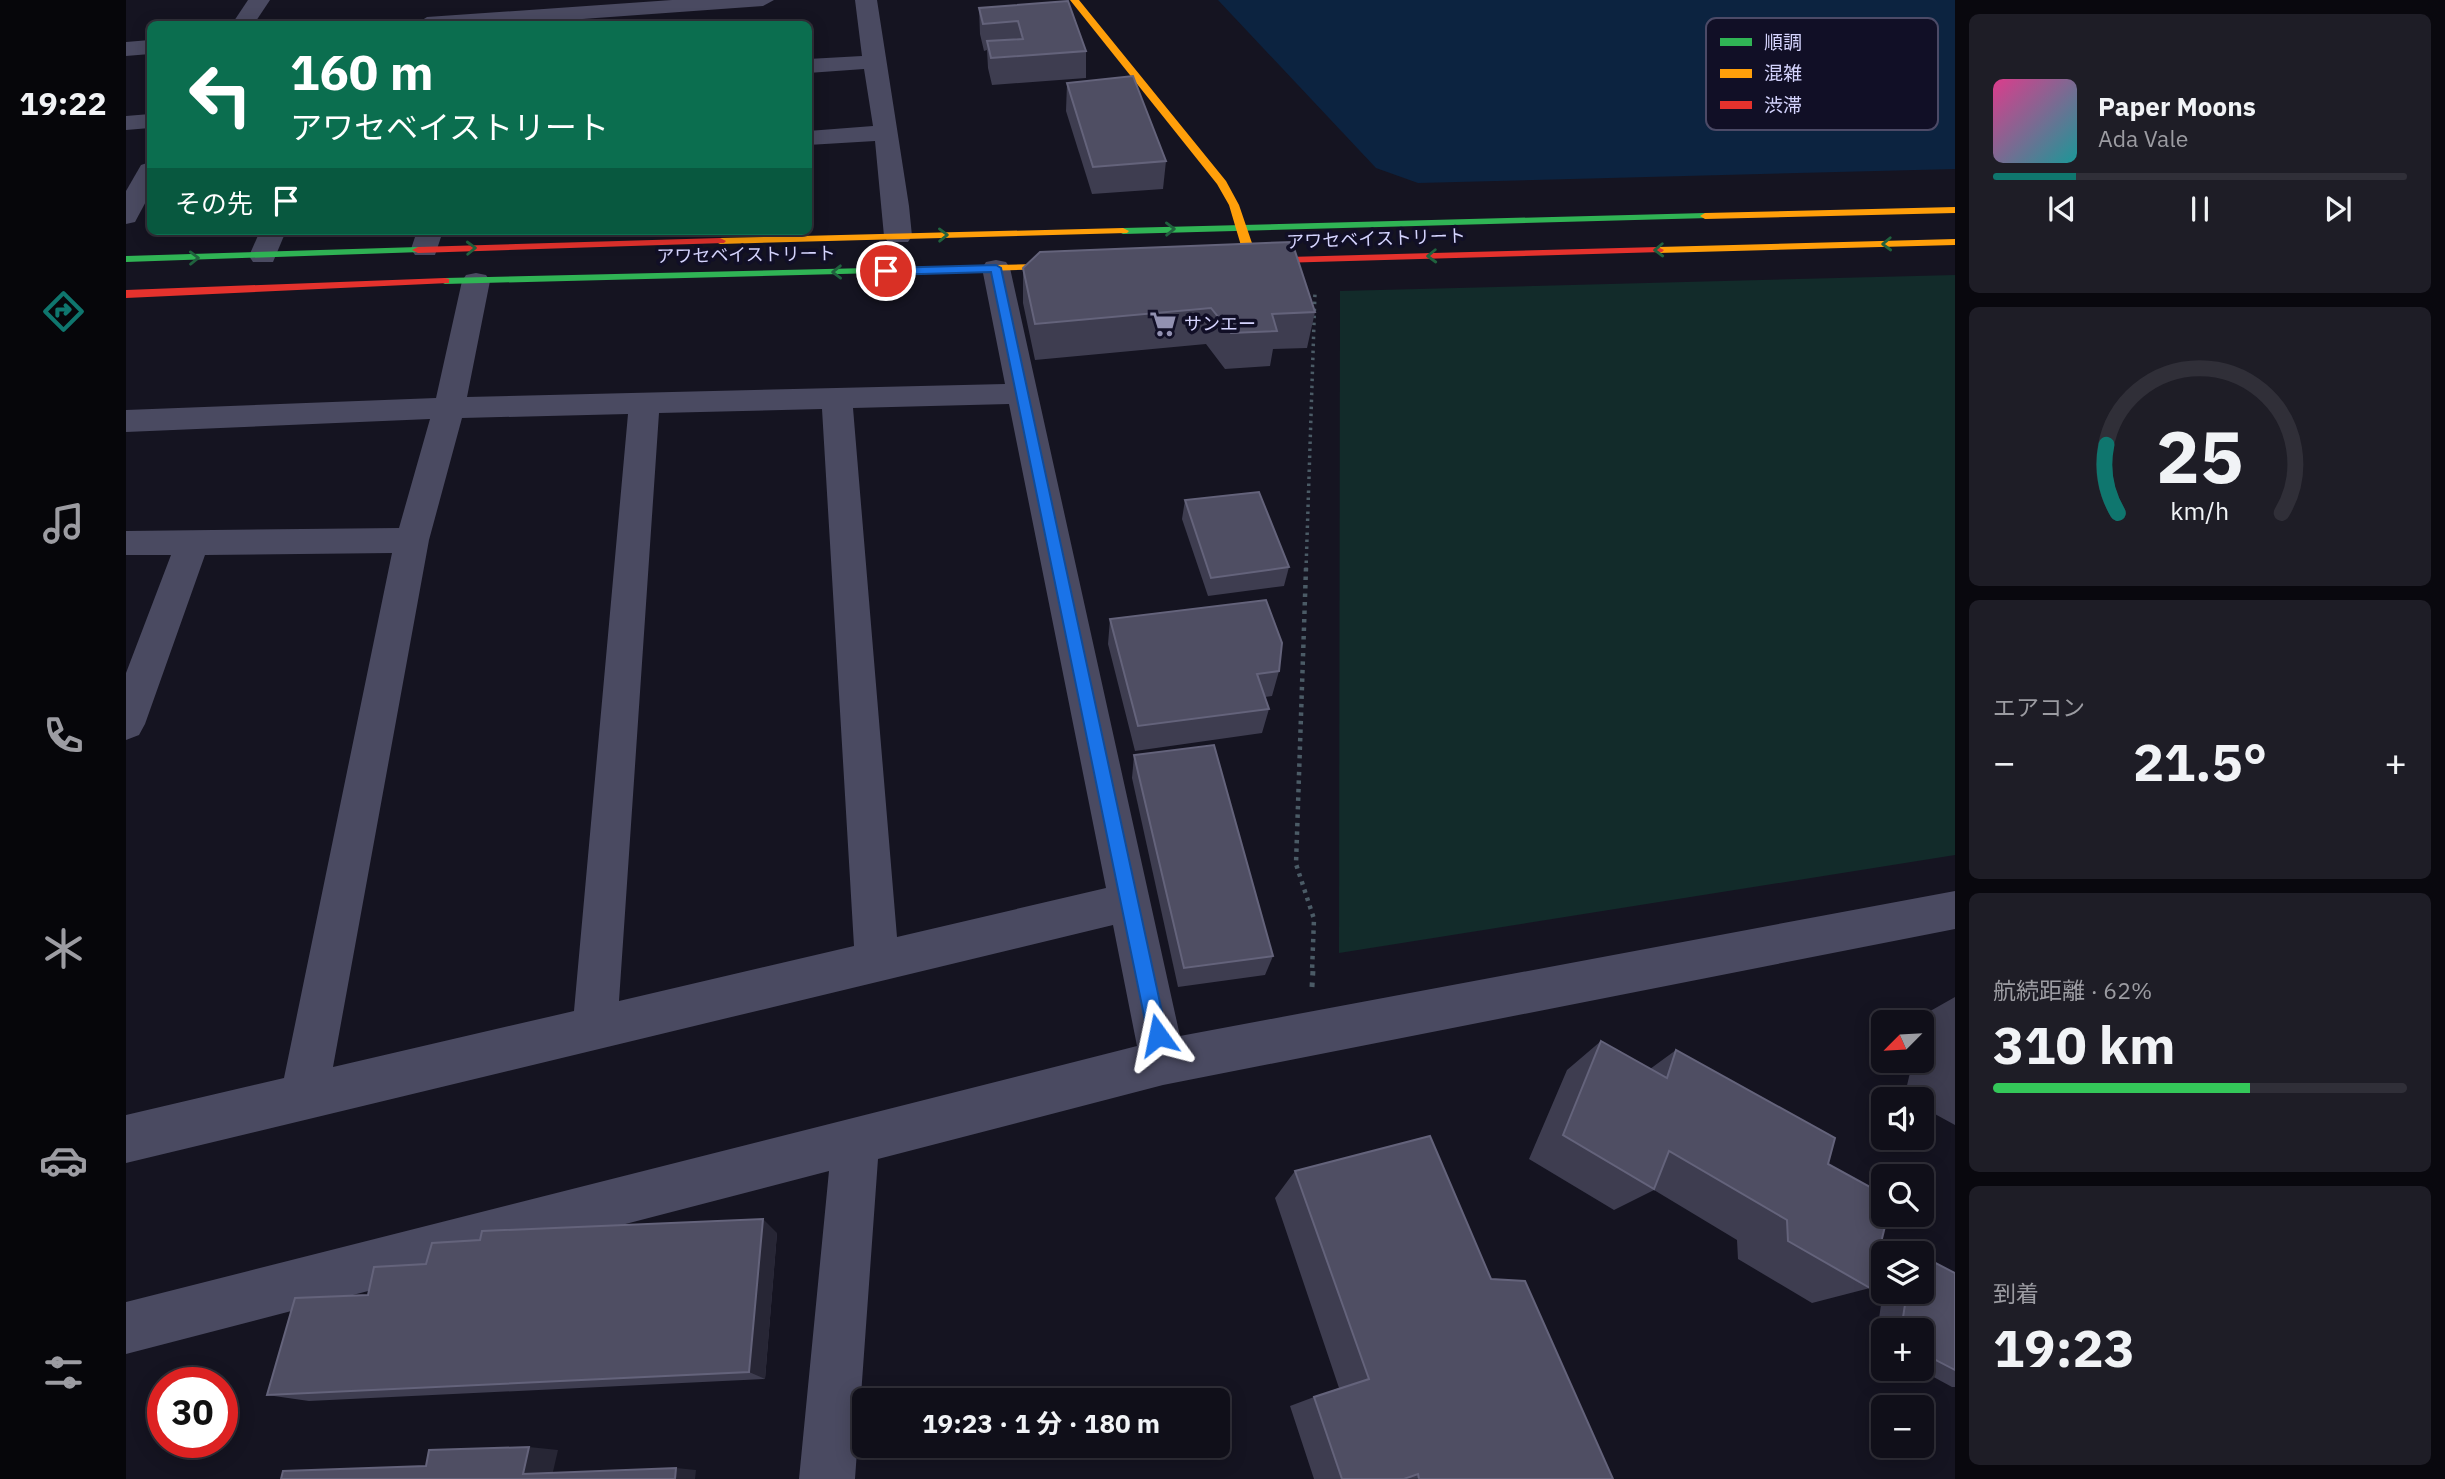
<!DOCTYPE html>
<html lang="ja">
<head>
<meta charset="utf-8">
<style>
  :root { --surface:#100f19; --page:#1e1d26; --text:#f1f3f6; --muted:#9c9ca2; --line:#302f38; --accent:#0f766e }
  body { margin:0; font-family:"IBM Plex Sans","Noto Sans JP",sans-serif; background:var(--page); color:var(--text); height:100vh; display:flex; flex-direction:column; font-size:26px; white-space:nowrap }
  * { box-sizing:border-box; margin:0 }
  p { font-size:23px; color:var(--muted) }
  .icon { flex:none; width:38px; height:38px; fill:none; stroke:currentColor; stroke-width:2; stroke-linecap:round; stroke-linejoin:round }
  .map { position:relative; flex:1; overflow:hidden }
  .sheet { display:flex; flex-direction:column; gap:14px; padding:14px; background:#09080e; width:490px }
  .sheet>* { flex:none }
  .banner { position:absolute; left:21px; top:21px; width:665px; height:214px; border-radius:10px; box-shadow:0 4px 18px #0003,0 0 0 2px var(--line); background:#0b6e4f; color:#fff; overflow:hidden }
  .needle { width:46px; rotate:246deg }
  .controls { position:absolute; left:1745px; top:1010px; display:grid; gap:14px }
  .controls a { display:grid; place-items:center; width:63px; height:63px; border-radius:10px; background:var(--surface); box-shadow:0 4px 18px #0003,0 0 0 2px var(--line); font-size:35px }
  .speed { position:absolute; left:21px; top:1367px; display:flex; gap:14px; font-size:35px; font-weight:700; text-align:center }
  .speed>* { display:grid; place-content:center; width:91px; height:91px; border-radius:50%; background:var(--surface); box-shadow:0 4px 18px #0003,0 0 0 2px var(--line); line-height:1 }
  .speed .limit { border:10px solid #d22; background:#fff; color:#111 }
  .pin { position:absolute; display:grid; place-items:center; width:60px; height:60px; color:#fff; margin:-30px; border:4px solid #fff; border-radius:50%; box-shadow:0 2px 7px #0007 }
  .me { position:absolute; width:77px; margin:-38px; rotate:348deg; stroke-linejoin:round; filter:drop-shadow(0 0 5px #0008) }
  .turn { display:flex; align-items:center; gap:24px; height:147px; padding:0 28px; font-size:32px }
  .turn .icon { width:91px; height:91px; stroke-width:2.5 }
  .turn b { display:block; font-size:49px; line-height:60px }
  .then { display:flex; align-items:center; height:66px; padding:0 28px; background:#0003; gap:14px; font-size:26px }
  .big { font-size:52px; font-weight:700; line-height:1.1 }
  .sheet .card { flex:1; display:flex; flex-direction:column; justify-content:center; gap:10px; min-width:0; padding:0 24px; border-radius:10px; background:var(--page) }
  .sheet .dial { align-items:center; gap:0 }
  .dial svg { height:182px; overflow:visible; fill:none; stroke:var(--line); stroke-width:7; stroke-linecap:round; text-anchor:middle }
  .dial text { fill:var(--text); stroke:none }
  .song { display:flex; align-items:center; gap:21px }
  .cover { width:84px; height:84px; border-radius:10px; background:linear-gradient(135deg,hsl(330 70% 55%),hsl(180 70% 35%)) }
  .played { height:7px; border-radius:4px; background:linear-gradient(90deg,var(--accent) 20%,var(--line) 20%) }
  .keys { display:flex; justify-content:space-around; direction:ltr }
  .heat { display:flex; justify-content:space-between; align-items:center; font-size:38px; direction:ltr }
  .charge { height:10px; border-radius:5px; background:linear-gradient(90deg,#34c759 62%,var(--line) 0) }
  .trip { position:absolute; left:726px; top:1388px; width:378px; height:70px; border-radius:10px; background:var(--surface); box-shadow:0 4px 18px #0003,0 0 0 2px var(--line); font-weight:700; line-height:70px; text-align:center }
  main { display:flex; flex:1; min-height:0 }
  .menu { display:flex; flex-direction:column; width:126px; justify-content:space-around; align-items:center; background:#06060a; color:var(--muted) }
  .menu .icon { width:49px; height:49px }
  .menu .on { color:var(--accent) }
  .menu b { font-size:32px; color:var(--text) }
  .map>svg:first-child { display:block }
  .green { fill:#122b2a }
  .water { fill:#0c2340 }
  .lines { fill:none; stroke-linecap:round; stroke-linejoin:round }
  .path-far2 { stroke:#4b5b66; stroke-width:3.5; stroke-dasharray:2.5 4.5; stroke-linecap:butt }
  .path-far1 { stroke:#4b5b66; stroke-width:4.5; stroke-dasharray:3.5 5; stroke-linecap:butt }
  .path { stroke:#4b5b66; stroke-width:5; stroke-dasharray:4.5 7; stroke-linecap:butt }
  .street { fill:#4a4a61; fill-rule:evenodd }
  .fast { fill:#30b455; fill-rule:evenodd }
  .slow { fill:#ff9f0a; fill-rule:evenodd }
  .jam { fill:#e5322d; fill-rule:evenodd }
  .wall { fill:#3e3d50 }
  .shaded-wall { fill:#272635 }
  .building { fill:#4f4e63; stroke:#64637b; stroke-width:2 }
  .oneway { stroke:#20623e }
  .route { fill:#1a73e8; stroke:#114b97; stroke-width:2 }
  .labels { text-anchor:middle; stroke-width:7; stroke-linejoin:round; paint-order:stroke }
  .far-street-label { font-size:18px; fill:#d5d4fe; stroke:#110f26 }
  .far-poi-label { font-size:18px; fill:#d5d4fe; stroke:#110f26; text-anchor:start }
  .key { fill:#110f26; stroke:#4c4a67; stroke-width:2 }
  .key-label { font-size:19px; fill:#d5d4fe }
</style>
</head>
<body>
<main>
<nav class="menu">
<b>19:22</b>
<svg class="icon on" aria-label="directions" viewBox="0 0 24 24"><path d="M12 3l9 9-9 9-9-9zM9 14v-3h6M13 9l2 2-2 2"/></svg>
<svg class="icon" aria-label="music" viewBox="0 0 24 24"><path d="M9 18V5l10-2v13"/><circle cx="6" cy="18" r="3"/><circle cx="16" cy="16" r="3"/></svg>
<svg class="icon" aria-label="phone" viewBox="0 0 24 24"><path d="M5 4h4l2 5-3 2q2 4 5 5l2-3 5 2v4C11 20 4 13 5 4z"/></svg>
<svg class="icon" aria-label="climate" viewBox="0 0 24 24"><path d="M12 3v18M4 7l16 10M4 17L20 7"/></svg>
<svg class="icon" aria-label="car" viewBox="0 0 24 24"><path d="M5 17H2v-5l4-1 3-4h7l3 4 3 1v5h-3M9 17h6M6 11h13"/><circle cx="7" cy="17" r="2"/><circle cx="17" cy="17" r="2"/></svg>
<svg class="icon" aria-label="filters" viewBox="0 0 24 24"><path d="M4 7h16M4 17h16"/><circle cx="9" cy="7" r="2"/><circle cx="15" cy="17" r="2"/></svg>
</nav>
<div class="map">
<svg width="1829" height="1479" viewBox="0 0 1829 1479">
  <rect width="100%" height="100%" fill="#151421"/>
  <path class="green" d="M1829,275V855L1213,953L1214,291Z"/>
  <path class="water" d="M1092,0H1829V169L1292,183L1250,168Z"/>
  <g class="lines">
    <path class="path-far2" d="M1180,570L1189,292"/>
    <path class="path-far1" d="M1180,568L1170,864L1188,919L1186,972"/>
    <path class="path" d="M1186,987L1187,970"/>
    <g class="street">
      <path d="M122,0H144L128,24H106Z"/>
      <path d="M546,0H648L637,6L387,24H290L301,17Z"/>
      <path d="M729,0H751L783,206L786,236L782,242H762L758,236L749,141L682,145V131L747,126L738,69L682,73V59L736,56Z"/>
      <path d="M24,40V54L0,56V42Z"/>
      <path d="M24,114V128L0,130V116Z"/>
      <path d="M24,162V194L9,222L0,224V191L15,165Z"/>
      <path d="M134,231H160L147,262H127L123,256Z"/>
      <path d="M291,231H317L309,255H289L285,249Z"/>
      <path d="M870,260L880,262L884,268L1054,1036L1829,891V929L1037,1085L752,1159L729,1479H673L703,1171L0,1354V1302L1011,1046L987,925L0,1163V1115L158,1078L266,553L79,555L19,724L13,735L0,740V673L45,555H0V531L273,528L304,419L0,432V410L310,398L336,281L340,275L350,273L360,275L364,281L341,397L879,384L856,268L860,262ZM883,404L980,888L771,937L727,408ZM696,409L728,946L493,1001L533,413ZM502,414L448,1011L207,1067L303,540L336,418Z"/>
    </g>
    <g class="fast">
      <path d="M1579,213L1584,216L1583,218L997,234L991,231L997,228Z"/>
      <path d="M292,247L298,250L296,252L0,262V256Z"/>
      <path d="M826,266L830,267V271L319,284L313,281L319,278Z"/>
    </g>
    <g class="slow">
      <path d="M944,0H953L1100,181L1113,205L1128,249L1126,251L1116,249L1103,205L1091,184Z"/>
      <path d="M1829,207V213L1579,219L1574,216L1579,213Z"/>
      <path d="M997,228L1003,231L1001,233L594,244L588,241L594,238Z"/>
      <path d="M1829,239V245L1532,253L1526,250L1532,247Z"/>
      <path d="M949,263L953,264V268L826,272L820,269L826,266Z"/>
    </g>
    <g class="jam">
      <path d="M594,238L600,241L598,243L292,253L286,250L292,247Z"/>
      <path d="M1532,247L1538,250L1536,252L1121,264L1115,261L1121,258Z"/>
      <path d="M319,278L323,279V283L0,298V290Z"/>
    </g>
  </g>
  <g class="wall">
    <path d="M942,1L960,51V78L866,85L862,68L861,50L858,51L854,34L853,8Z"/>
    <path d="M941,83L1040,161L1037,189L966,194L940,111Z"/>
    <path d="M897,268L1189,312L1181,348L1147,349L1144,366L1099,369L1080,344L909,360L897,303Z"/>
    <path d="M1059,500L1163,567L1158,586L1082,596L1056,519Z"/>
    <path d="M984,619L1153,671L1146,696L1139,697L1143,709L1136,733L1009,751L982,644Z"/>
    <path d="M1008,755L1147,956L1139,975L1052,987L1006,778Z"/>
    <path d="M1829,997V1125L1796,1107V1099H1780L1778,1098L1787,1060H1796V1028L1799,1014Z"/>
    <path d="M1475,1041L1524,1069L1550,1050L1702,1164L1744,1288L1686,1303L1612,1259L1611,1240L1528,1190L1488,1210L1403,1159L1441,1070Z"/>
    <path d="M1169,1171L1365,1279L1487,1479H1188L1164,1406L1188,1397L1213,1388L1149,1198Z"/>
    <path d="M651,1233L639,1379L183,1401L141,1395L242,1295L300,1264Z"/>
    <path d="M1829,1273V1387H1826L1791,1368H1796V1330H1757V1350L1749,1346L1757,1291L1796,1292Z"/>
  </g>
  <g class="shaded-wall">
    <path d="M637,1219L651,1233L639,1379L623,1372Z"/>
    <path d="M403,1447L432,1450L426,1476L397,1474Z"/>
    <path d="M550,1468L570,1470L569,1479H549Z"/>
  </g>
  <g class="building">
    <path d="M942,1L960,51L865,58L861,41L897,39L892,21L857,24L853,8Z"/>
    <path d="M1007,76L1040,161L967,167L941,83Z"/>
    <path d="M1166,242L1189,312L1146,314L1151,331L1105,333L1085,308L909,324L897,268L914,252Z"/>
    <path d="M1133,492L1163,567L1085,578L1059,500Z"/>
    <path d="M1140,600L1156,643L1153,671L1131,674L1143,709L1012,726L984,619Z"/>
    <path d="M1088,745L1147,956L1058,968L1008,755Z"/>
    <path d="M1475,1041L1541,1078L1550,1050L1709,1138L1702,1164L1757,1194V1214H1762L1744,1288L1662,1241L1661,1220L1543,1151L1528,1189L1437,1135Z"/>
    <path d="M1304,1136L1365,1279L1399,1281L1487,1479H1293L1292,1474L1278,1479H1216L1188,1397L1243,1379L1169,1171Z"/>
    <path d="M637,1219L623,1372L141,1395L169,1298L242,1295L248,1267L300,1264L306,1243L354,1240L356,1231Z"/>
    <path d="M1796,1256L1829,1273V1370L1796,1353V1330H1775L1781,1292H1796Z"/>
    <path d="M403,1447L397,1474L550,1468L549,1479H155L157,1471L300,1466L303,1450Z"/>
  </g>
  <defs><path id="oneway-chevron" d="M-2-3.5L2.5 0L-2 3.5" fill="none" stroke-width="1.6" stroke-linecap="round" stroke-linejoin="round" transform="scale(1.75)"/></defs>
  <g class="oneway">
    <use href="#oneway-chevron" transform="translate(1044 229) rotate(-1)"/>
    <use href="#oneway-chevron" transform="translate(817 235) rotate(-1)"/>
    <use href="#oneway-chevron" transform="translate(1761 244) rotate(178)"/>
    <use href="#oneway-chevron" transform="translate(345 248) rotate(-2)"/>
    <use href="#oneway-chevron" transform="translate(1533 250) rotate(178)"/>
    <use href="#oneway-chevron" transform="translate(1306 256) rotate(178)"/>
    <use href="#oneway-chevron" transform="translate(68 258) rotate(-1)"/>
    <use href="#oneway-chevron" transform="translate(711 272) rotate(179)"/>
  </g>
  <path class="route" d="M870,265L875,268L1041,1035L1038,1042L1032,1044L1025,1042L1022,1035L865,272L760,275L755,271L760,268Z"/>
  <defs>
    <symbol id="supermarket-bare" viewBox="-9 -9 18 18"><path d="M-6-5.5h2.5l.6 2H6L4.5 2H-2.5L-4.4-4H-6ZM-1.5 3.2a1.3 1.3 0 1 0 .1 0ZM3 3.2a1.3 1.3 0 1 0 .1 0Z" fill="#9291b1" stroke="#110f26" stroke-width="2.5" paint-order="stroke"/></symbol>
  </defs>
  <g fill-rule="evenodd">
    <use href="#supermarket-bare" x="1018" y="305" width="38" height="38"/>
  </g>
  <g class="labels">
    <g class="far-street-label">
      <text transform="translate(1250 239) rotate(-2)" y="6">アワセベイストリート</text>
      <text transform="translate(620 255) rotate(-1)" y="6">アワセベイストリート</text>
    </g>
    <g class="far-poi-label">
      <text x="1058" y="330">サンエー</text>
    </g>
  </g>
  <rect x="1580" y="18" width="232" height="112" rx="10" class="key"/>
  <rect x="1594" y="38" width="32" height="8" fill="#30b455"/>
  <rect x="1594" y="69" width="32" height="9" fill="#ff9f0a"/>
  <rect x="1594" y="101" width="32" height="8" fill="#e5322d"/>
  <g class="key-label">
    <text x="1638" y="49">順調</text>
    <text x="1638" y="80">混雑</text>
    <text x="1638" y="112">渋滞</text>
  </g>
</svg>
<div class="controls">
<a><svg class="needle" viewBox="-14 -14 28 28"><path d="M0-13l5 13h-10z" fill="#e53935"/><path d="M0 13l5-13h-10z" fill="#9c9ca2"/></svg></a>
<a><svg class="icon" aria-label="sound" viewBox="0 0 24 24"><path d="M4 9h4l5-4v14l-5-4H4zM17 9q2 3 0 6"/></svg></a>
<a><svg class="icon" aria-label="search" viewBox="0 0 24 24"><circle cx="10" cy="10" r="6"/><path d="M15 15l6 6"/></svg></a>
<a><svg class="icon" aria-label="layers" viewBox="0 0 24 24"><path d="M12 4l9 5-9 5-9-5zM3 14l9 5 9-5"/></svg></a>
<a>+</a>
<a>−</a>
</div>
<div class="speed"><div class="limit">30</div></div>
<div class="pin" style="left:760px;top:271px;background:#d93025"><svg class="icon" aria-label="arrive" viewBox="0 0 24 24"><path d="M6 21V4h12l-3 4 3 4H6"/></svg></div>
<svg class="me" style="left:1032px;top:1035px" viewBox="-20 -20 40 40"><path d="M0-17L14 15 0 8-14 15z" fill="#1a73e8" stroke="#fff" stroke-width="4"/></svg>
<div class="trip">19:23 · 1 分 · 180 m</div>
<div class="banner">
<div class="turn"><svg class="icon" aria-label="left" viewBox="0 0 24 24"><path d="M17 20v-9H6M10 6l-5 5 5 5"/></svg><div><b>160 m</b>アワセベイストリート</div></div>
<div class="then">その先<svg class="icon" aria-label="arrive" viewBox="0 0 24 24"><path d="M6 21V4h12l-3 4 3 4H6"/></svg></div>
</div>
</div>
<section class="sheet">
<div class="card">
<div class="song"><i class="cover"></i><div><b>Paper Moons</b><p>Ada Vale</p></div></div>
<div class="played"></div>
<div class="keys"><svg class="icon" aria-label="previous" viewBox="0 0 24 24"><path d="M18 5L8 12l10 7zM5 5v14"/></svg><svg class="icon" aria-label="pause" viewBox="0 0 24 24"><path d="M8 5v14M16 5v14"/></svg><svg class="icon" aria-label="next" viewBox="0 0 24 24"><path d="M6 5l10 7-10 7zM19 5v14"/></svg></div>
</div>
<div class="card dial"><svg viewBox="0 0 100 80">
<path d="M14 69A42 42 0 1 1 86 69"/>
<path d="M14 69A42 42 0 0 1 9 39" stroke="#0f766e"/>
<text x="50" y="56" font-size="32" font-weight="700">25</text>
<text x="50" y="72" font-size="11">km/h</text>
</svg></div>
<div class="card"><p>エアコン</p>
<div class="heat"><a>−</a><b class="big">21.5°</b><a>+</a></div>
</div>
<div class="card"><p>航続距離 · 62%</p><b class="big">310 km</b><div class="charge"></div></div>
<div class="card"><p>到着</p><b class="big">19:23</b></div>
</section>
</main>
</body>
</html>
